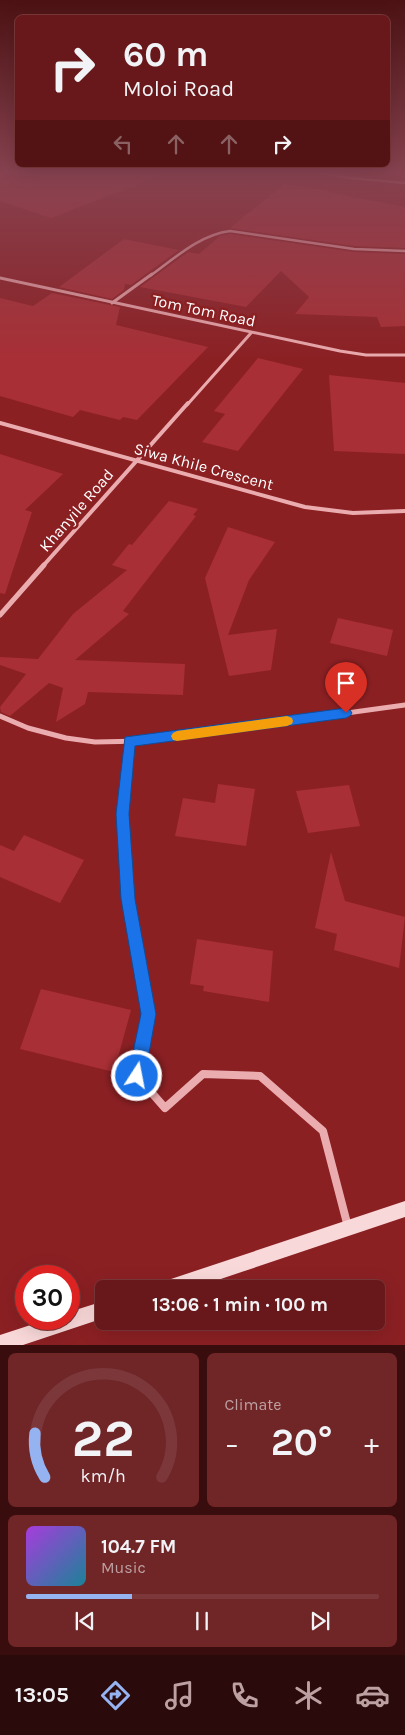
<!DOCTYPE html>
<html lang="en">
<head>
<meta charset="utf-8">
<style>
  :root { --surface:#68181a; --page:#702527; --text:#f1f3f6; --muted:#bda0a2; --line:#7b3739; --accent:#95b2f1 }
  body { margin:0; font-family:Karla,sans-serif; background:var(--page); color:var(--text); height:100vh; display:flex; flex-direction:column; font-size:19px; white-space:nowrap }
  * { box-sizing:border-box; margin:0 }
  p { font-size:16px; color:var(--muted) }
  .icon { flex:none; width:28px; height:28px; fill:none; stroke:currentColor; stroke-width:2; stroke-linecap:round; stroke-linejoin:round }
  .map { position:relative; height:1345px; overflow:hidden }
  .drawer { display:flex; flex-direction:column; gap:8px; padding:8px; background:#390d0e; flex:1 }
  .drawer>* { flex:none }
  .guide { position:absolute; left:15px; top:15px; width:375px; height:152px; border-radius:8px; box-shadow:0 5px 20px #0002,0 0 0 1px var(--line); background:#68181a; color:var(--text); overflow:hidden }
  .speed { position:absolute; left:15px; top:1265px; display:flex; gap:10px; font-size:25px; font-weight:700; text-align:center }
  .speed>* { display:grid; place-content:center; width:65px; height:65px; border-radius:50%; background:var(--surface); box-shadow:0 5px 20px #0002,0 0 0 1px var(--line); line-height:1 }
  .speed .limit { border:8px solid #d22; background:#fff; color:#111 }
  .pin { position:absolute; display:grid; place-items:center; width:42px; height:42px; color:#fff; margin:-51px -21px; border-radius:50% 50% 50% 0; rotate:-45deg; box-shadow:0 0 5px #0007 }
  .pin .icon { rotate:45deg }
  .me { position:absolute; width:55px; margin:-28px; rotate:11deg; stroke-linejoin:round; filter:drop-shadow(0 0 4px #0008) }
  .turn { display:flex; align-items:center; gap:18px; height:105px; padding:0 25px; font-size:22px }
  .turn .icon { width:65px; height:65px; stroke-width:2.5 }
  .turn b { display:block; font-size:35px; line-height:42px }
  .lanes { display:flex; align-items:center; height:48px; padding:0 25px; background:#0003; justify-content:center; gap:25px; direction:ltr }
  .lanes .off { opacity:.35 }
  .big { font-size:38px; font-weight:700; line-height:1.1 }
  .drawer .widget { flex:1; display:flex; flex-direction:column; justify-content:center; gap:8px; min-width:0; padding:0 18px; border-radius:8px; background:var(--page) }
  .drawer .dial { align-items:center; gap:0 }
  .dial svg { height:130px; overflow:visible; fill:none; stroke:var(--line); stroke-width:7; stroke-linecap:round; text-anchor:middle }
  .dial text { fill:var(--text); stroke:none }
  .song { display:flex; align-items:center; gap:15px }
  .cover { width:60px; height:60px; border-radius:8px; background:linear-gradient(135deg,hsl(280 70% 55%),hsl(190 70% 35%)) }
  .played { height:5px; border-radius:2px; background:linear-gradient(90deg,var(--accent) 30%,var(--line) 30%) }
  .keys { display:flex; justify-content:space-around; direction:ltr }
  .heat { display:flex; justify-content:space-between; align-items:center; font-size:28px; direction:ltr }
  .drawer .tiles { flex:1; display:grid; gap:8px; grid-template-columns:1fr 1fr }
  .widget:last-child { grid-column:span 2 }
  .trip { position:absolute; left:95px; top:1280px; width:290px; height:50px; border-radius:8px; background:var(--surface); box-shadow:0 5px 20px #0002,0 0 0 1px var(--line); font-weight:700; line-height:50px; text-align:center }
  .dock { display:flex; height:80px; justify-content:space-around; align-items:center; background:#2a0a0a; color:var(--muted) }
  .dock .icon { width:35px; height:35px }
  .dock .on { color:var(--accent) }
  .dock b { font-size:22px; color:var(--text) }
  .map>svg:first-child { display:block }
  .building { fill:#a82f35 }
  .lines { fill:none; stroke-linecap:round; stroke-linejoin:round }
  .street-far5 { stroke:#ebacaf; stroke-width:2.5 }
  .street-far4 { stroke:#ebacaf; stroke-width:3 }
  .street-far3 { stroke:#ebacaf; stroke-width:4 }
  .street-far2 { stroke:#ebacaf; stroke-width:5 }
  .street-far1 { stroke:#ebacaf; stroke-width:6 }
  .street { stroke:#ebacaf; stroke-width:8 }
  .secondary { fill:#f9d8d9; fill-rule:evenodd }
  .route { fill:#1a73e8; stroke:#114b97 }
  .slow { fill:#f59e0b }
  .labels { text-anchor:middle; stroke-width:5; stroke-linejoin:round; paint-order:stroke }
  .far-street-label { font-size:16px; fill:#fff; stroke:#8b2023 }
</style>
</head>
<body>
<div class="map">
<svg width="405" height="1345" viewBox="0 0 405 1345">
  <rect width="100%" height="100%" fill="#8b2023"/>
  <g class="building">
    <path d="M26,172H164L165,174L51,218L0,201V181Z"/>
    <path d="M284,184L329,191L328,192L405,207V248L354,246L230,228Z"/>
    <path d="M230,234L354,252L405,254V326L381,327L377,317L295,314L309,297L281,271L246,307L140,287L188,252L199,254L220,236Z"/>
    <path d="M124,239L179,250L131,285L125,284L124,290L112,299L59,287Z"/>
    <path d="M52,293L120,307L116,325L208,347L137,420L123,417L120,420L80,410L73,417L0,396V298L33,306Z"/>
    <path d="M258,358L303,369L238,451L202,442L225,414L214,411Z"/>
    <path d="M329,375L405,383V454L334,451Z"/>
    <path d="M0,454L63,474L25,510L32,512L5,594L0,593Z"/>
    <path d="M169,501L198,509L193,515L196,516L123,611L129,614L75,660L185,664L183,695L88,692L85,704L56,722L63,688L49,683L10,716L1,712L0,707L26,674L0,665V657L38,659L73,614L127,570L112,565L129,544L132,545Z"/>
    <path d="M228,527L275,542L249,580L228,635L277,629L271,670L229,676L205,578Z"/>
    <path d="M338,618L393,630L387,656L330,643Z"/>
    <path d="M218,784L255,789L246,846L175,836L183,798L215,803Z"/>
    <path d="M349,785L360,826L308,833L296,791Z"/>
    <path d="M24,835L84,860L60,903L0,877V845L14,851Z"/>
    <path d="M331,852L345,901L405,917L399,968L334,950L337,934L315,928Z"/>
    <path d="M197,939L273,951L269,1002L203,991L204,986L190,984Z"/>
    <path d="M41,989L131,1010L114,1072L20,1049Z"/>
  </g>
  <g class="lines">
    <g class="street-far5">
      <path d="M315,172L350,178L405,183"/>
      <path d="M150,276C175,258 199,235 230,231L354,249L405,251"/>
    </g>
    <g class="street-far4">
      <path d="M0,278L340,351L366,355H405"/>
      <path d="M112,303L152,274"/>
      <path d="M187,405L251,333"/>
    </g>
    <g class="street-far3">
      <path d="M0,423L305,507L353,513L405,511"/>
      <path d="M43,566L188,403"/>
    </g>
    <g class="street-far2">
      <path d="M0,615L44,565"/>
      <path d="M0,716L28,728L66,738L95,742L143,741L405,705"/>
      <path d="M126,770L129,741"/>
    </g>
    <path class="street-far1" d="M126,769L122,814L128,899L148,1014L146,1025"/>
    <path class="street" d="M146,1024L137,1076L165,1108L203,1074L260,1076L323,1131L348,1227"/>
    <g class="secondary">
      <path d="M405,1201V1217L191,1289H157L159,1283Z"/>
      <path d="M104,1301V1318L23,1345H0V1335L49,1319H69V1312Z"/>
    </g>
  </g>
  <linearGradient id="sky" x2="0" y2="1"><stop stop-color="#4c1213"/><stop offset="0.48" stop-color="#874250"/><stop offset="1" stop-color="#874250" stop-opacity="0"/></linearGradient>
  <rect width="405" height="360" fill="url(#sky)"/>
  <path class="route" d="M346,708L350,710L352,713L350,716L346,718L135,746L129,814L135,899L156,1014L145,1076L142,1082L137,1084L131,1082L128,1076L141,1014L121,899L116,814L125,737Z"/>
  <path class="slow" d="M287,716L292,718L293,721L292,724L287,726L177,741L173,740L171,736L173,733L177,731Z"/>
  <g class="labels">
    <g class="far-street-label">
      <text transform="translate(204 310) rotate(12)" y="6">Tom Tom Road</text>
      <text transform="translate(204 466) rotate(15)" y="6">Siwa Khile Crescent</text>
      <text transform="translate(76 510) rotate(-49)" y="6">Khanyile Road</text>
    </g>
  </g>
</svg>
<div class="speed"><div class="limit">30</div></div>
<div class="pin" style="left:346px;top:713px;background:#d93025"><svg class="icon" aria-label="arrive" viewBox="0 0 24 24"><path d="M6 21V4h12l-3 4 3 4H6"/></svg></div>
<svg class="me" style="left:137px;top:1076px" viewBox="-20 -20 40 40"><circle r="17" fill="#1a73e8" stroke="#fff" stroke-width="3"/><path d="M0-11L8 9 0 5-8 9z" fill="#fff"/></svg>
<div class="trip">13:06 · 1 min · 100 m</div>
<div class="guide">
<div class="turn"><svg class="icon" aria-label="right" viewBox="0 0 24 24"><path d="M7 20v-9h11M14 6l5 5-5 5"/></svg><div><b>60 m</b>Moloi Road</div></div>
<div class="lanes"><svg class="icon off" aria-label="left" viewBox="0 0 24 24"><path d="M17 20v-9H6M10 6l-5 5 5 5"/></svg><svg class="icon off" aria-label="ahead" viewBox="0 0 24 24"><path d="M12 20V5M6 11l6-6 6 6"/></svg><svg class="icon off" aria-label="ahead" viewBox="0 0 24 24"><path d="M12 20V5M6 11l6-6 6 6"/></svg><svg class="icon" aria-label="right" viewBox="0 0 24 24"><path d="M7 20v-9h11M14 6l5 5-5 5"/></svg></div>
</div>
</div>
<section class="drawer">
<div class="tiles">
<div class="widget dial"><svg viewBox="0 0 100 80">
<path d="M14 69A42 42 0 1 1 86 69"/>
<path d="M14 69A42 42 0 0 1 8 42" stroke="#95b2f1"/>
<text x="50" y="56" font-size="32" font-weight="700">22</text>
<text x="50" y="72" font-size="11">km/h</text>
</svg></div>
<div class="widget"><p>Climate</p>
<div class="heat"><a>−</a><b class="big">20°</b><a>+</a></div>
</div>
<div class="widget">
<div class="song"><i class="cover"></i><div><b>104.7 FM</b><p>Music</p></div></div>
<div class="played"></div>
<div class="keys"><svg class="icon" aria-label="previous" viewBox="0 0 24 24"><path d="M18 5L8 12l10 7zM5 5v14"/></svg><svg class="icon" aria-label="pause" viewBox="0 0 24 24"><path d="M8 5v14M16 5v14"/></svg><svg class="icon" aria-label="next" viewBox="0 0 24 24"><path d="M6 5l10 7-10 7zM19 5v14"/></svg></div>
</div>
</div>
</section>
<nav class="dock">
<b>13:05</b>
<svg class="icon on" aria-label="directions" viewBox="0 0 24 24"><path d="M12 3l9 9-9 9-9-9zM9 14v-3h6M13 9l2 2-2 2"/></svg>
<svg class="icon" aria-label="music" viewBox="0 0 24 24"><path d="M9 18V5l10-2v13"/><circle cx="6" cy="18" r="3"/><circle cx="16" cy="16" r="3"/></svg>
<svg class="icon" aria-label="phone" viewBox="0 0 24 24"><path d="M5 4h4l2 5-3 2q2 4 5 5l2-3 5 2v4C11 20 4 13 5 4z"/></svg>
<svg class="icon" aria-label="climate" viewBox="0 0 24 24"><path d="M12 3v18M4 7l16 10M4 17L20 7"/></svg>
<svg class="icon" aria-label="car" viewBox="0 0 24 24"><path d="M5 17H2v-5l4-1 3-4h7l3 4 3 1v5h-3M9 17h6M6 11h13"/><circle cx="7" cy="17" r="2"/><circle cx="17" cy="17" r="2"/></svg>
</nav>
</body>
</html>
